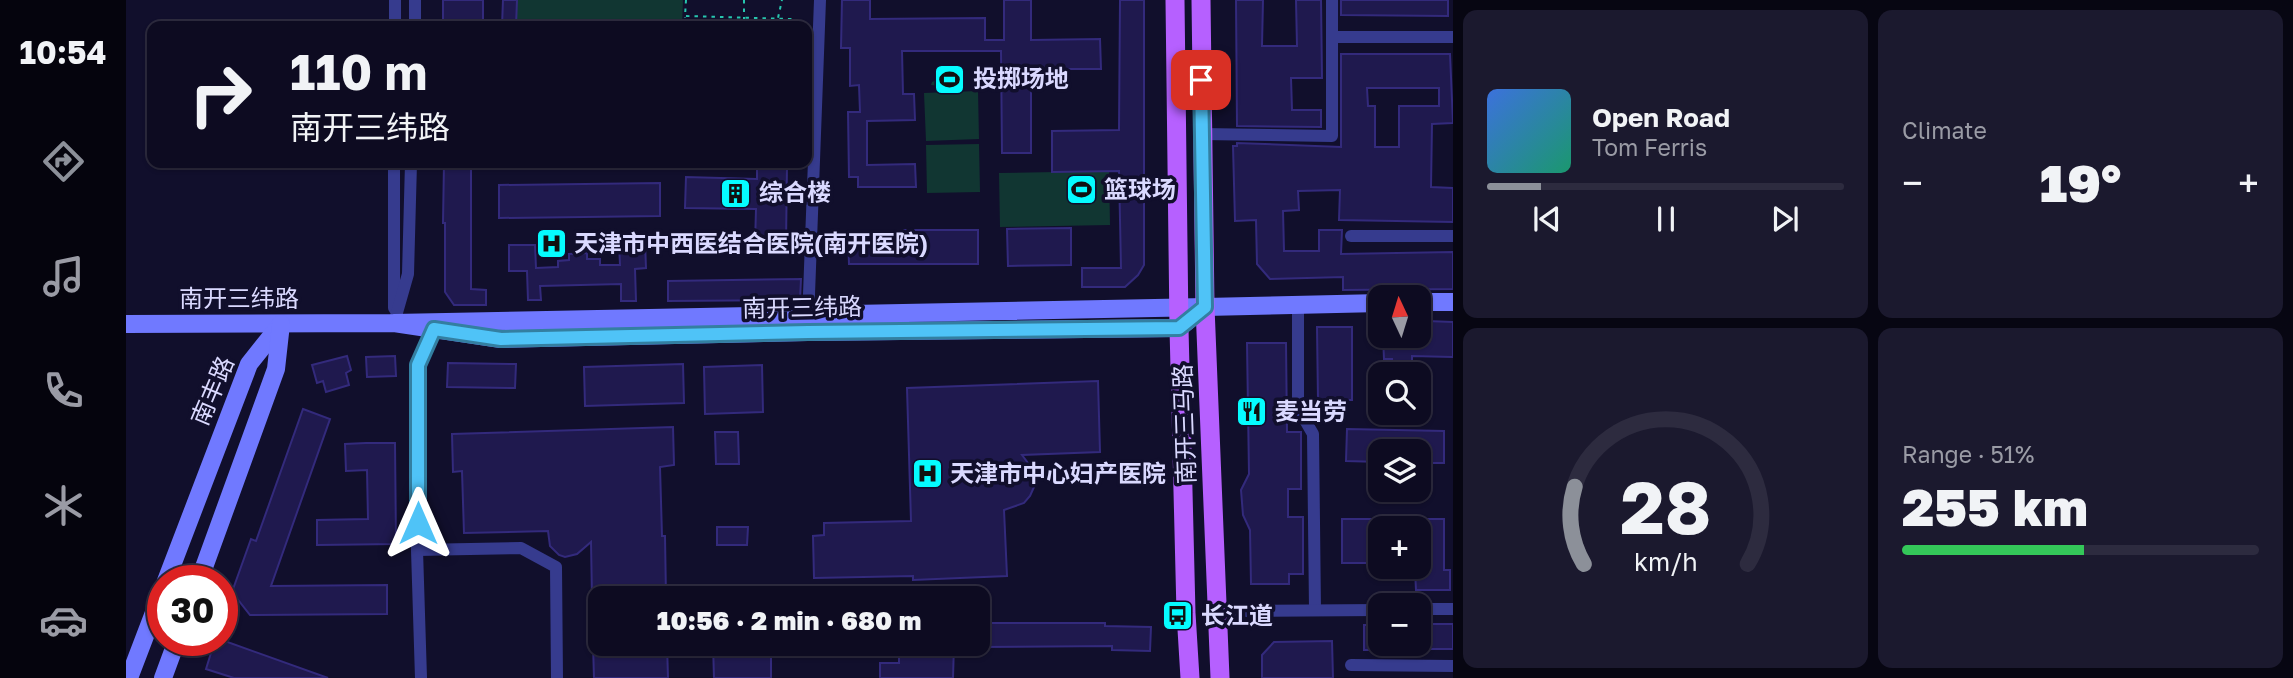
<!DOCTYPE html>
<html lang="en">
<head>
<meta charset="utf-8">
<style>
  :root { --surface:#0d0b21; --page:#1b192e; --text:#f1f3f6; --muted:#9a9ba5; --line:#2d2b3f; --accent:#8c9099 }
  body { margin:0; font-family:"Golos Text","Noto Sans SC",sans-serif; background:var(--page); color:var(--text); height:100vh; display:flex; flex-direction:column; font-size:26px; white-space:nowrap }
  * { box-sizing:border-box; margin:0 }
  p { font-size:23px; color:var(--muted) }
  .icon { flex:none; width:38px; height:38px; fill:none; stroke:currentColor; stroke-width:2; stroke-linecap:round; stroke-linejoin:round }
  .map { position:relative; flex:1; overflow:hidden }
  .drawer { display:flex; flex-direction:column; gap:10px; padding:10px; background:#070612; width:840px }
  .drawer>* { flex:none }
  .top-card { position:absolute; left:21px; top:21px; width:665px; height:147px; border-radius:14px; box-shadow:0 2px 5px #0004,0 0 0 2px var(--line); background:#0d0b21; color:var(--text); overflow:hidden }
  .needle { width:46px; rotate:356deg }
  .controls { position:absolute; left:1242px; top:285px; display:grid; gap:14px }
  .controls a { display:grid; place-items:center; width:63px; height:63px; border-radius:14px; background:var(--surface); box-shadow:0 2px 5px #0004,0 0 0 2px var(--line); font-size:35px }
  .speed { position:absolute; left:21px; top:565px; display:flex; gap:14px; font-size:35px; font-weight:700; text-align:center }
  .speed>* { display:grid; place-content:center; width:91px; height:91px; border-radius:50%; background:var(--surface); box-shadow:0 2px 5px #0004,0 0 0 2px var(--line); line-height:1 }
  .speed .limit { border:10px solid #d22; background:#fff; color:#111 }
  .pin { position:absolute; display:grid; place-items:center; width:60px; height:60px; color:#fff; margin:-30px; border-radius:14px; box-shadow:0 4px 10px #0006 }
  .me { position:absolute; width:77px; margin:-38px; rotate:0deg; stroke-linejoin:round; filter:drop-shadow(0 0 5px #0008) }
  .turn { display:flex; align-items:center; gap:24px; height:147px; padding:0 28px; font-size:32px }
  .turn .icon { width:91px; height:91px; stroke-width:2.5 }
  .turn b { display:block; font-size:49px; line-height:60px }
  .big { font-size:52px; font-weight:800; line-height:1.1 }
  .drawer .widget { flex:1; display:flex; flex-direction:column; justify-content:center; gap:10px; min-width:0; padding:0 24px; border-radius:14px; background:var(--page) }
  .drawer .dial { align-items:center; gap:0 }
  .dial svg { height:182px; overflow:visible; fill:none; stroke:var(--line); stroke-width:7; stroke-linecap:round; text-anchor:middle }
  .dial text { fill:var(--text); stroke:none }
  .song { display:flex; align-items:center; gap:21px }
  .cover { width:84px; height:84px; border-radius:10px; background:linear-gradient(135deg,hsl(220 70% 55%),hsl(160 70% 35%)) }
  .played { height:7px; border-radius:4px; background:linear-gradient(90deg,var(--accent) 15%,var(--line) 15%) }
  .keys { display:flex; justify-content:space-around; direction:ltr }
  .heat { display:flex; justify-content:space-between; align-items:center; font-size:38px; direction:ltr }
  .charge { height:10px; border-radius:5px; background:linear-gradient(90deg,#34c759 51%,var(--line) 0) }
  .drawer .tiles { flex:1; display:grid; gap:10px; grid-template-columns:repeat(2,1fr) }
  .trip { position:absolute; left:462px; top:586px; width:402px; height:70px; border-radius:14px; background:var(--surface); box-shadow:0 2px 5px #0004,0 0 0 2px var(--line); font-weight:800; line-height:70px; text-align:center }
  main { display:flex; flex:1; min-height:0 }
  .tab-bar { display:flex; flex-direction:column; width:126px; justify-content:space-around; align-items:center; background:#05040d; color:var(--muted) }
  .tab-bar .icon { width:49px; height:49px }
  .tab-bar .selected { color:var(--accent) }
  .tab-bar b { font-size:32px; color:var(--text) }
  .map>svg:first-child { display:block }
  .green { fill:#113632 }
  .building { fill:#1f194e; stroke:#332a7c; stroke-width:2; fill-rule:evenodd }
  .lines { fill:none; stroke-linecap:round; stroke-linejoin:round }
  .path { stroke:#27c6ae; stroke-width:2; stroke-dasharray:3.5 5; stroke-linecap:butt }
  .street { stroke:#363b8e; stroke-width:12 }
  .secondary { stroke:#7079ff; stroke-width:18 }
  .primary { stroke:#b660ff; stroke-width:19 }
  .route-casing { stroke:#337fa1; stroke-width:18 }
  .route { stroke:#4fc3f7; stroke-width:12 }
  .labels { text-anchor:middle; stroke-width:7; stroke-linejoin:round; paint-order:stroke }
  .poi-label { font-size:24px; font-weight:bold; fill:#dad9ff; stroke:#110f2c; text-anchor:start }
  .street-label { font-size:24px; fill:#dad9ff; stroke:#110f2c }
</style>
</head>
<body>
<main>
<nav class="tab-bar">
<b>10:54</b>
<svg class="icon selected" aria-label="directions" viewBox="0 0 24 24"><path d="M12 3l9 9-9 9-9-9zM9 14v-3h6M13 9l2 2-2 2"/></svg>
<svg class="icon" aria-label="music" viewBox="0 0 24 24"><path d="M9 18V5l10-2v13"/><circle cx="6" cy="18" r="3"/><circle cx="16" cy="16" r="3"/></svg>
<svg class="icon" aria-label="phone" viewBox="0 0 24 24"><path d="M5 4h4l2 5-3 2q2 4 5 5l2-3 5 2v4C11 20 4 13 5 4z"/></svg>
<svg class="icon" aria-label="climate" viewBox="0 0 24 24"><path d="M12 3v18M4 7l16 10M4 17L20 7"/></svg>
<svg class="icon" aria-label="car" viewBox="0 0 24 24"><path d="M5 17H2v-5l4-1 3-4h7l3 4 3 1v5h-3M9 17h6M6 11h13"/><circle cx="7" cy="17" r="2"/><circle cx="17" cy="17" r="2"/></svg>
</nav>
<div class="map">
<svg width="1327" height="678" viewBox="0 0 1327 678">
  <rect width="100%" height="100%" fill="#110f2c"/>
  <g class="green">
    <path d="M390,0H557L556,26H389Z"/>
    <path d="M830,72L833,88L805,85L806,82Z"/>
    <path d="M852,91L853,139L800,141L798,93Z"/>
    <path d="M853,144L854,192L801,193L800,145Z"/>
    <path d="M983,171L984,225L874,227L873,173Z"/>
  </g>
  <g class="building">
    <rect x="317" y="0" width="40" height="26"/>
    <path d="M377,0H391L390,26H376Z"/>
    <path d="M716,0H744V19L859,18V40H878V0H905V40L974,39L975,69H905V153H876L875,51H776L777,94H788L789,120L741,121V165L789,164L790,187H732V177H723L722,112H734L733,85L724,86V48H715Z"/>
    <path d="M994,0H1018V265L1012,275L999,287H956V268H995L993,171L926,172V131L993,130Z"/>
    <path d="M1110,0H1137L1136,46H1171L1170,0H1195L1196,78H1165L1166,110H1195V127L1111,126Z"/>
    <path d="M1215,0H1322V16L1215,15Z"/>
    <path d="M1215,54H1324L1327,123L1306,124L1305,187L1327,188V222L1213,220L1214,190L1172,191L1173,210L1157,211L1158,251H1193V230H1216L1215,254L1327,252V289L1217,290V277L1144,279L1131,264L1130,220L1109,221L1107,146H1111V143L1215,147ZM1241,88H1313V106H1273V147H1249V106H1242Z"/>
    <path d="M318,163H345V289L360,290V305H328L319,292V223H317Z"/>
    <path d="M640,163L661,165L660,245L629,244L630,209L559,208L560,177L631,179V165H640Z"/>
    <path d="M534,183V216L373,218V185Z"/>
    <path d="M945,228V265L882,266L881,229Z"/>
    <path d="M777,230H852V264H723L722,234L777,233Z"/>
    <path d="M519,242L520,268L509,269L510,301H495V284L414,286L415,300H402L401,271H383V245H409L410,268L432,267V261L443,260V254L461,253V259H474V265H494L493,243Z"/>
    <path d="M675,279L674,300L542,301V281Z"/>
    <path d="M1301,321L1327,322V357L1286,356V374H1266V359H1258L1257,336H1301Z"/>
    <path d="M1191,327H1226V400H1192Z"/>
    <path d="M1121,343H1160L1161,432H1175V489H1162V517H1177V574H1163V584H1125L1124,530L1117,515L1115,490L1123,474Z"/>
    <path d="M221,356L225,370L220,373L223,385L200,392L197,381L191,383L186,365Z"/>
    <path d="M269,356L270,376L241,377L240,357Z"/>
    <path d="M322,363L390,364L389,388L321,387Z"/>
    <path d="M557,364L558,403L459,406L458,367Z"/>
    <path d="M636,365L637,412L579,414L578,367Z"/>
    <path d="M972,381L974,452L896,455L905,467L908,487L904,496L898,503L878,510L881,576L787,580V576L688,578L687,536L698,535V523L785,521L781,388Z"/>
    <path d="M177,409L204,419L145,586L261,585V614L124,615L106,592L125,539L130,541Z"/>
    <path d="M547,427L548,465L534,467L536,536H539L540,598H466L465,542L451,554L439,557L433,555L424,546L422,531L338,533L336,471L327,472L326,434Z"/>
    <path d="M1221,429L1318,431V463H1293V452H1255V462L1220,461Z"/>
    <path d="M589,432H612L613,464H590Z"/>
    <path d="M240,443H269L270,544L191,545V520L242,519L241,470L220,471L219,444Z"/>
    <path d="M1216,519H1318V570H1324V590H1290L1289,570H1293V528H1255V563H1216Z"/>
    <path d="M591,527H622L621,545H591Z"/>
    <path d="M644,587V598H586V588Z"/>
    <path d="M852,623H979V626L1025,627L1024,651L986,650V646L852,647Z"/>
    <rect x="1293" y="624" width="34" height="25"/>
    <rect x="1238" y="625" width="17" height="25"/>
    <path d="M89,640H96L202,678H108L80,669Z"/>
    <path d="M1206,641L1207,678H1136V655L1148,642Z"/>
    <path d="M467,644H541L542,678H468Z"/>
    <path d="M587,644H645V678H588Z"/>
    <path d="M773,644H828L827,678H754V663H773Z"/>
  </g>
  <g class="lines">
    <g class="path">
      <path d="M560,0L559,16L666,19"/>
      <path d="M618,0V26"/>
      <path d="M559,26V17"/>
      <path d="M654,26L652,18L656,0"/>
    </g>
    <g class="street">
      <path d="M269,26V0"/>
      <path d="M289,26V0"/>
      <path d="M1206,37H1327"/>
      <path d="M1075,134L1206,136V0"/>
      <path d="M268,163V308"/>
      <path d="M1225,236H1327"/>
      <path d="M1172,305V408L1187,434L1189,610"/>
      <path d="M682,321L694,0"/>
      <path d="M268,323L282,274L285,163"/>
      <path d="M291,550L395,548L430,567L431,678"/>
      <path d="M1293,609H1327"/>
      <path d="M1090,611L1255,610"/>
      <path d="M1225,665L1327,666"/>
      <path d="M295,678L291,550L292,364L308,329"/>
    </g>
    <g class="secondary">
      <path d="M1293,302H1327"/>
      <path d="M1079,307L1255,303"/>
      <path d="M0,324L268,323L1079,307L1053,328L682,332L375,339L268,323"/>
      <path d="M40,581L123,364L155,324"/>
      <path d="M73,581L150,369L155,324"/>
      <path d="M3,678L37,589"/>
      <path d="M37,678L51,640"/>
    </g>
    <g class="primary">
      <path d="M1049,0L1053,328L1060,613L1064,678"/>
      <path d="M1075,0L1079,307L1094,678"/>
    </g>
  </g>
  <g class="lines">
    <defs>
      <path id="route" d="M292,523V365L308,329L375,339L682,332L1053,328L1079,307L1075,80"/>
    </defs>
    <use href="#route" class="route-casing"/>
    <use href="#route" class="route"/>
  </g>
  <defs>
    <symbol id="stadium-square" viewBox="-11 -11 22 22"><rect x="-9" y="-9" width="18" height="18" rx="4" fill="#05fcff" stroke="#110f2c"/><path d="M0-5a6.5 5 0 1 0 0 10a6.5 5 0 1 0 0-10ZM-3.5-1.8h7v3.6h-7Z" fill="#111"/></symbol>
    <symbol id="building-square" viewBox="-11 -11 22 22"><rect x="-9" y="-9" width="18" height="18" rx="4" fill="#05fcff" stroke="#110f2c"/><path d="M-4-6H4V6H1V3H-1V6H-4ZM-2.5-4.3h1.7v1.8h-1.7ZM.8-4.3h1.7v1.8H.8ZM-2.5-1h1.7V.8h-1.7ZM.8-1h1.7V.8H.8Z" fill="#111"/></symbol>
    <symbol id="hospital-square" viewBox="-11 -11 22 22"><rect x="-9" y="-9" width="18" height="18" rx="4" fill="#05fcff" stroke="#110f2c"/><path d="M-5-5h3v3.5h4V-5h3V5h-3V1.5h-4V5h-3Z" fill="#111"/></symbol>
    <symbol id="restaurant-square" viewBox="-11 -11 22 22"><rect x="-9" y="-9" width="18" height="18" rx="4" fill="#05fcff" stroke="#110f2c"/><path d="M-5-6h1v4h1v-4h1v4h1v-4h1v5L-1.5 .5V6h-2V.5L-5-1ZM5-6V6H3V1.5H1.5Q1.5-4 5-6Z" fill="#111"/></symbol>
    <symbol id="bus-square" viewBox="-11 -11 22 22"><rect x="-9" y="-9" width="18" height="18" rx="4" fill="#05fcff" stroke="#110f2c"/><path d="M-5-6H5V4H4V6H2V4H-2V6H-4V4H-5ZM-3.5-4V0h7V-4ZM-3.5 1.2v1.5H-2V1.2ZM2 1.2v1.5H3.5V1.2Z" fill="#111"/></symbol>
  </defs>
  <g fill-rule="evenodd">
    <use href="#stadium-square" x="806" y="62" width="35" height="35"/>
    <use href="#stadium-square" x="938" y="172" width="35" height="35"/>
    <use href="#building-square" x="592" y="176" width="35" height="35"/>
    <use href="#hospital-square" x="408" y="226" width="35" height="35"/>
    <use href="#restaurant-square" x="1108" y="394" width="35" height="35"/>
    <use href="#hospital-square" x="784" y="456" width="35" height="35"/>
    <use href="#bus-square" x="1034" y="598" width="35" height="35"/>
  </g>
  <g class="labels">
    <g class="poi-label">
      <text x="847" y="87">投掷场地</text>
      <text x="978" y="198">篮球场</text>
      <text x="633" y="201">综合楼</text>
      <text x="448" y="252">天津市中西医结合医院(南开医院)</text>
      <text x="1149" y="420">麦当劳</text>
      <text x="824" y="482">天津市中心妇产医院</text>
      <text x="1075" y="624">长江道</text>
    </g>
    <g class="street-label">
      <text x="113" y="307">南开三纬路</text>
      <text transform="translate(676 308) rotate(-1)" y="8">南开三纬路</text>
      <text transform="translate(87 391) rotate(-67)" y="8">南丰路</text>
      <text transform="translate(1059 424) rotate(-92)" y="8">南开三马路</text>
    </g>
  </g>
</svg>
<div class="controls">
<a><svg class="needle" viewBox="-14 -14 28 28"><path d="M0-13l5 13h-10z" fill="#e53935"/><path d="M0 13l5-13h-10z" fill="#9a9ba5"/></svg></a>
<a><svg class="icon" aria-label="search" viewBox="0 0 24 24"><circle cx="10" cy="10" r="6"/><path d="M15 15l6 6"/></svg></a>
<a><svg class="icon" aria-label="layers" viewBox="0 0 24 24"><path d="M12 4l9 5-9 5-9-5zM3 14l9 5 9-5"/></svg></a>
<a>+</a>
<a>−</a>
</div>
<div class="speed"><div class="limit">30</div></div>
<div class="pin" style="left:1075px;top:80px;background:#d93025"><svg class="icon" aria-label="arrive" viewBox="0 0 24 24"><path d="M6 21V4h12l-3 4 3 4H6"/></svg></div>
<svg class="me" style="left:292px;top:523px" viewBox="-20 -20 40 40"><path d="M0-17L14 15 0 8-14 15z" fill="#4fc3f7" stroke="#fff" stroke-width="4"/></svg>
<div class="trip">10:56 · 2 min · 680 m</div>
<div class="top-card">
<div class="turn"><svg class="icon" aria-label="right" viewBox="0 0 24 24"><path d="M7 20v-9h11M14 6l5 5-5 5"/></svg><div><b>110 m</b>南开三纬路</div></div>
</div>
</div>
<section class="drawer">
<div class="tiles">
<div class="widget">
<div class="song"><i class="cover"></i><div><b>Open Road</b><p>Tom Ferris</p></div></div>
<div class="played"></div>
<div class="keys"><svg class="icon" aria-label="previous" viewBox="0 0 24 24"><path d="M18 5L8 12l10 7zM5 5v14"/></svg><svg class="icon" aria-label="pause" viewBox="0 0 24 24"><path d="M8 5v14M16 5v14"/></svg><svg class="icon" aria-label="next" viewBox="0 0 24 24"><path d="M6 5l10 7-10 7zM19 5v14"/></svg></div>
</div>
<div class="widget"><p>Climate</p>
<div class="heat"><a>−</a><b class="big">19°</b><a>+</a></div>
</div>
<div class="widget dial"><svg viewBox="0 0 100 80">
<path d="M14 69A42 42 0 1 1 86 69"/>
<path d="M14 69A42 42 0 0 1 10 35" stroke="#8c9099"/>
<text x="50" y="56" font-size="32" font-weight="700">28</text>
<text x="50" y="72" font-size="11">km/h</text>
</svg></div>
<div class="widget"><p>Range · 51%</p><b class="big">255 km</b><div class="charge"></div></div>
</div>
</section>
</main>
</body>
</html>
